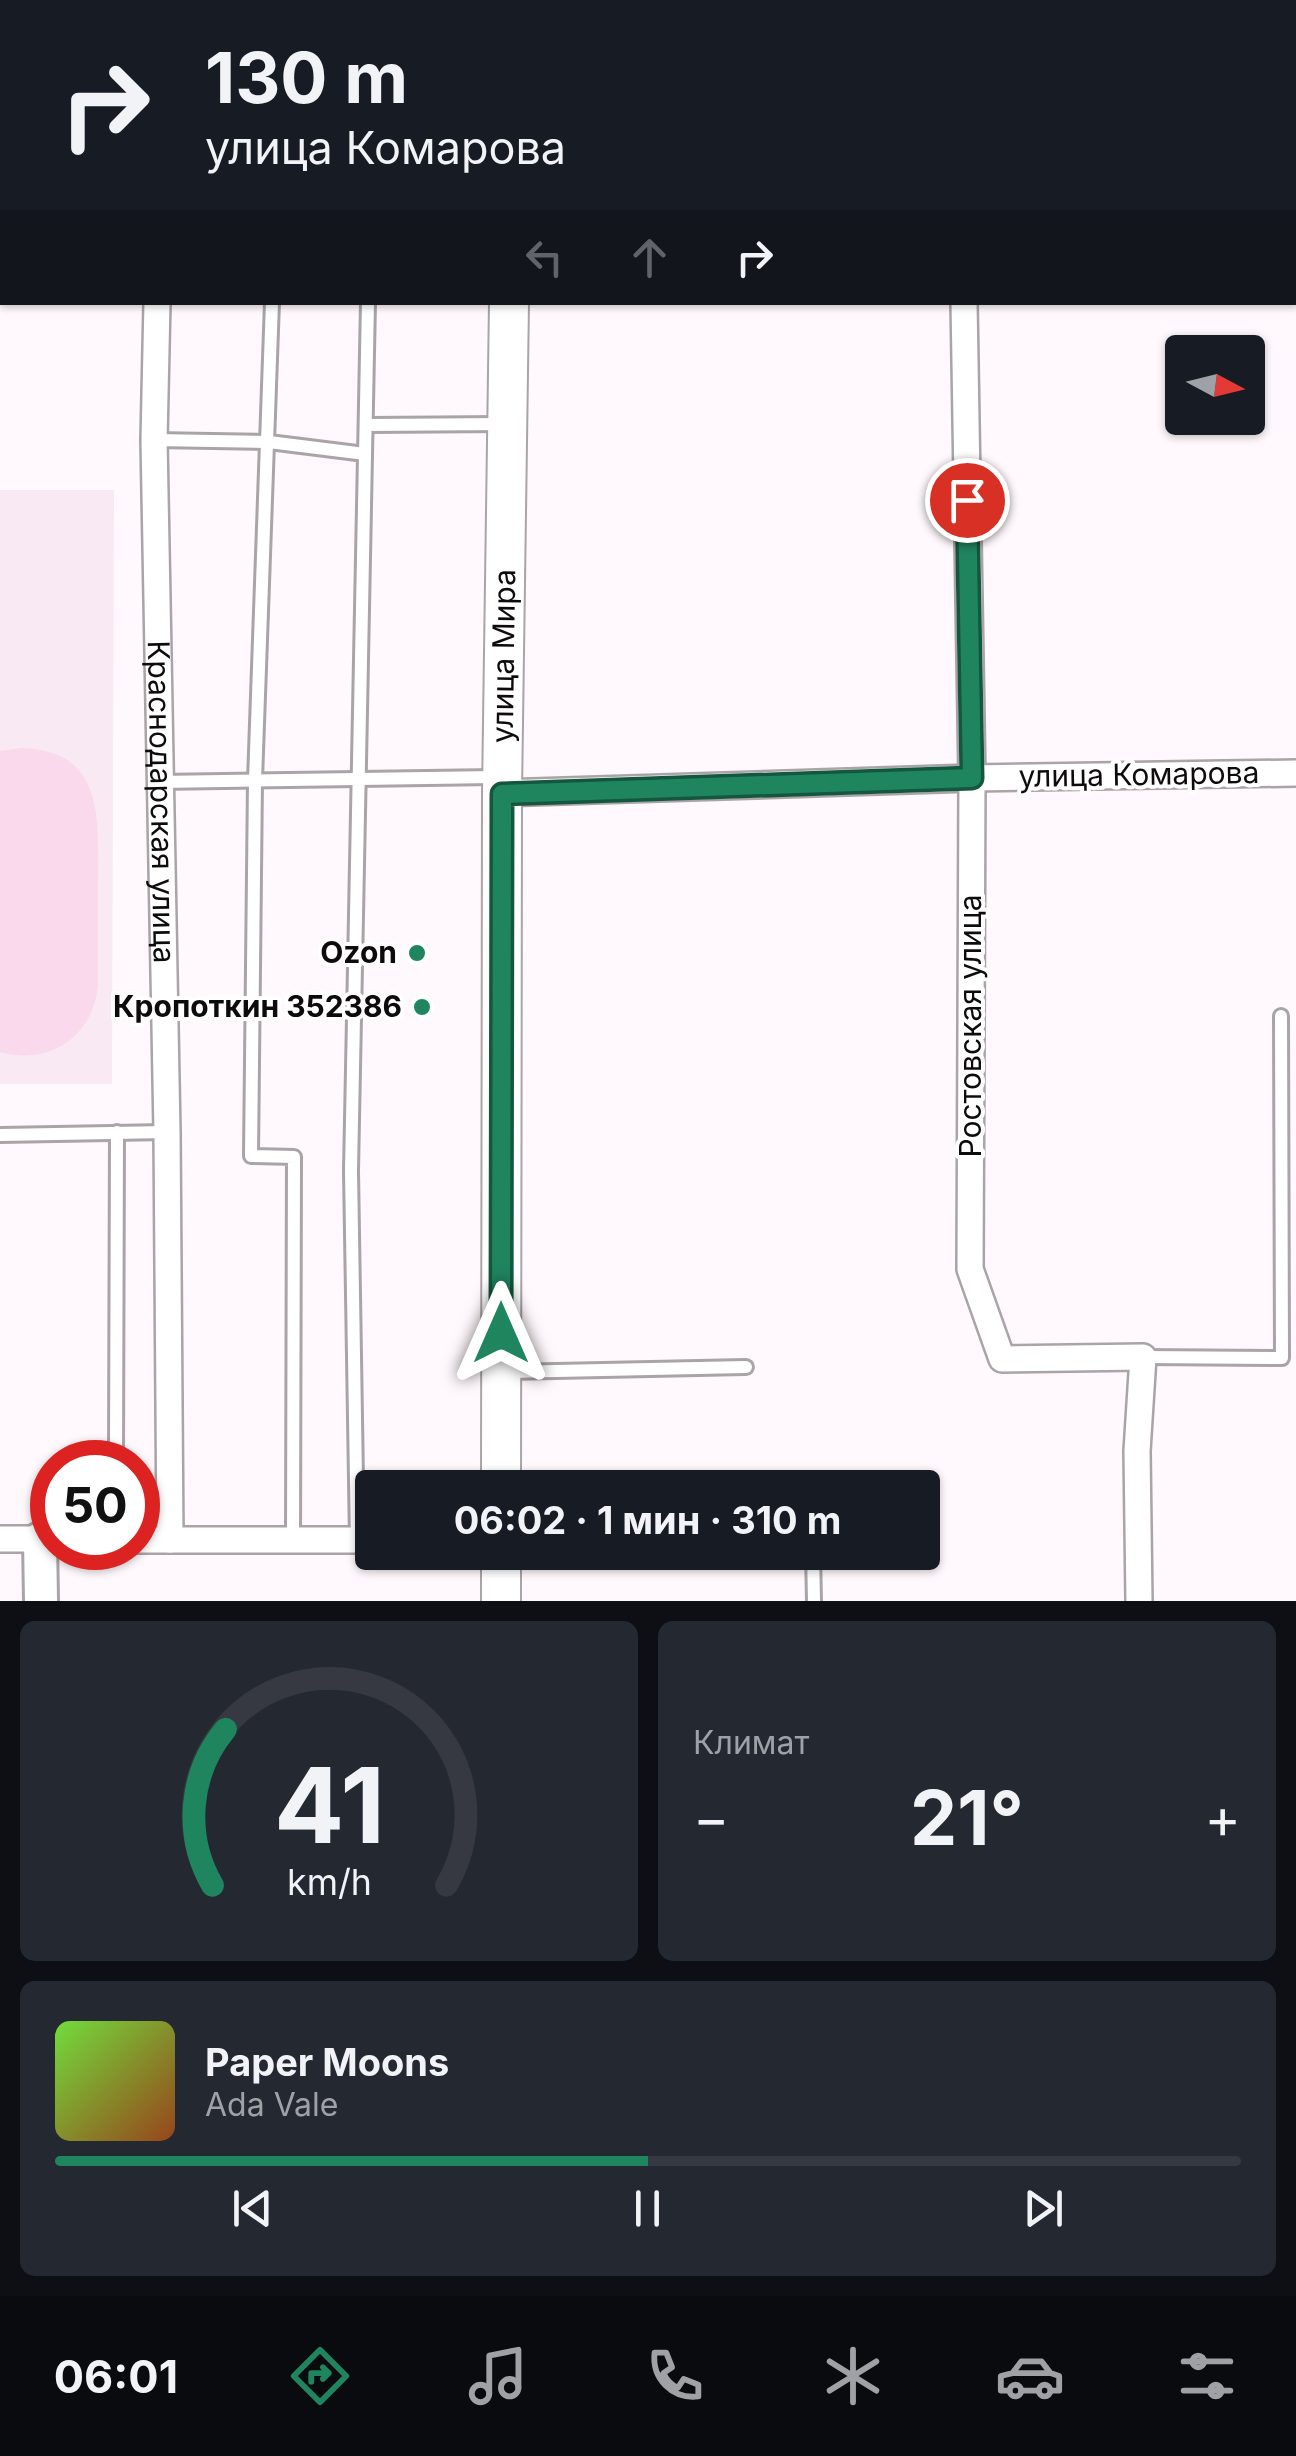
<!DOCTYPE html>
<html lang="ru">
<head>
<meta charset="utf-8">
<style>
  :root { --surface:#171b24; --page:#242831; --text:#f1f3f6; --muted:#9ea1a6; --line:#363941; --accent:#1f855f }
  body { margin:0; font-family:Inter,sans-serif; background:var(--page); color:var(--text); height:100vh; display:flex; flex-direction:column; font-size:38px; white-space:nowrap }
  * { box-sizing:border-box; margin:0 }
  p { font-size:32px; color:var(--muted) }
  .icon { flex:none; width:55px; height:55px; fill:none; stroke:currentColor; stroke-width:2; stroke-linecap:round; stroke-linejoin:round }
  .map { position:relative; height:1601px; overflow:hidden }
  .details { display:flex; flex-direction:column; gap:20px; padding:20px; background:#0d0f14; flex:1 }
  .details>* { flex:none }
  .top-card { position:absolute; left:0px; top:0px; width:1298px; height:305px; box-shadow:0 2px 8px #0004; background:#171b24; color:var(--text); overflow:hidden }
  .needle { width:65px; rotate:97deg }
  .fabs { position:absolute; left:1165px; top:335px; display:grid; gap:20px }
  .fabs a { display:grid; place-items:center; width:100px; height:100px; border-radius:10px; background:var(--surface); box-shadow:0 2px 8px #0004; font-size:50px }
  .speed { position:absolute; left:30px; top:1440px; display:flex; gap:20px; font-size:50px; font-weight:700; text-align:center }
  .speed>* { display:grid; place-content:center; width:130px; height:130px; border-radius:50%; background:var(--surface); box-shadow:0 2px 8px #0004; line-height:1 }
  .speed .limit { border:15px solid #d22; background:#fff; color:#111 }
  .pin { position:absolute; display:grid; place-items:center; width:85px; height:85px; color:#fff; margin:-42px; border:5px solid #fff; border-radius:50%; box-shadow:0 2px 10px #0007 }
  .me { position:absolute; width:110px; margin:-55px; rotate:0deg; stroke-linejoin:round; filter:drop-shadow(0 0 8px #0008) }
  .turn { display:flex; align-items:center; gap:35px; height:210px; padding:0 40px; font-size:45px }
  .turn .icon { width:130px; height:130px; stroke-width:2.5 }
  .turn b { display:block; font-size:70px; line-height:85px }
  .lanes { display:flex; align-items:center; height:95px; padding:0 40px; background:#0003; justify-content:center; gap:50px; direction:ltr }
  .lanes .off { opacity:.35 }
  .big { font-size:75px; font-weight:700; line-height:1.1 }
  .details .tile { flex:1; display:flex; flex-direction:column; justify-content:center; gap:15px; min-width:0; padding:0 35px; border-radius:15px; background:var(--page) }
  .details .dial { align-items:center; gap:0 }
  .dial svg { height:260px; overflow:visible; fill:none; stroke:var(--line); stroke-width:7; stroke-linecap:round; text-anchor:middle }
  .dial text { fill:var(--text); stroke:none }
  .song { display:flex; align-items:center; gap:30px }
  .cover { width:120px; height:120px; border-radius:15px; background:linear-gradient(135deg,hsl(100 70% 55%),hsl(20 70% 35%)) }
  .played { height:10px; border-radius:5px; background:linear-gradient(90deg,var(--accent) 50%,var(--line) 50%) }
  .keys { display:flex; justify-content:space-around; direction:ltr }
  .heat { display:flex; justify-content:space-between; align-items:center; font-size:55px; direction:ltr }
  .details .tiles { flex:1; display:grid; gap:20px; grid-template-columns:1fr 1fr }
  .tile:last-child { grid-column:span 2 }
  .trip { position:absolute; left:355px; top:1470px; width:585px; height:100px; border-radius:10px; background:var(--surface); box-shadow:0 2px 8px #0004; font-weight:700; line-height:100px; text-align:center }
  .tabs { display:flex; height:160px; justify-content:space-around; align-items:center; background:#090b0e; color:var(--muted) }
  .tabs .icon { width:70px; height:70px }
  .tabs .on { color:var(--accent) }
  .tabs b { font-size:45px; color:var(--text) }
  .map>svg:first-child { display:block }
  .built { fill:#f9e9f2 }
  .green { fill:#f9d9eb }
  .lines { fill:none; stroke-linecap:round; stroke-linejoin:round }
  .service-casing { stroke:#aaa3a7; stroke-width:18 }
  .minor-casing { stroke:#aaa3a7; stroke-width:30 }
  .tertiary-casing { stroke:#aaa3a7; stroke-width:38 }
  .secondary-casing { stroke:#aaa3a7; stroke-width:42 }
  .path { stroke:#a59fa2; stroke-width:5; stroke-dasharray:2.5 8; stroke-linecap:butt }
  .service { stroke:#fff; stroke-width:12 }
  .minor { stroke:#fff; stroke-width:25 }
  .tertiary { stroke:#fff; stroke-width:32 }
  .secondary { stroke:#fff; stroke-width:38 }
  .route-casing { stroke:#14563e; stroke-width:25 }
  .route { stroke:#1f855f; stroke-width:18 }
  .poi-dot { fill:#1f855f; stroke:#fff; stroke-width:4 }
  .labels { text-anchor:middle; stroke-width:8; stroke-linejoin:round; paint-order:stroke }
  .street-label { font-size:30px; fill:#0e0b0d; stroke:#fff }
  .poi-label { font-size:30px; font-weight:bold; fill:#0e0b0d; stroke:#fff; text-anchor:end }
</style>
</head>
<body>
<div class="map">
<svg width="1296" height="1601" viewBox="0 0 1296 1601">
  <rect width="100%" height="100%" fill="#fff8fc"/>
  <path class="built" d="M0,490H114L112,1084H0Z"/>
  <path class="green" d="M21,748C105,750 98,819 98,882C98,916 98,950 98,984C94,1036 50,1066 0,1052V751Z"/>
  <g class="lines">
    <defs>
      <g id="service">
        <path d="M280,2V0"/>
        <path d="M272,302L255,780L251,1156L294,1157L293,1540"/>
        <path d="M367,425L504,424"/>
        <path d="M154,440L269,442L365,454"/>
        <path d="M159,782L496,777"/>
        <path d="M0,1135L167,1132"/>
        <path d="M1143,1357L1282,1358L1281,1016"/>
        <path d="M504,1372L746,1367"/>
        <path d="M116,1457L117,1132"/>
        <path d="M357,1541L351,1171L368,302"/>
        <path d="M813,1552L814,1601"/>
      </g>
      <g id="minor">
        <path d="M959,0V2"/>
        <path d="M163,2V0"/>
        <path id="s1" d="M157,302L154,440L167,1132L170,1540"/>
        <path d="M964,302L972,778L970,1269L1002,1359L1143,1357L1137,1451L1139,1601"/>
        <path d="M502,793L972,778L1296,773"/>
        <path d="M0,1539H52"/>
        <path d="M138,1540H372"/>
      </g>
      <path id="tertiary" d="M40,1539L41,1601"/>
      <g id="secondary">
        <path d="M513,2V0"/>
        <path id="s2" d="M501,1488L502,793L509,302"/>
        <path d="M501,1552V1601"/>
      </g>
    </defs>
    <use href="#service" class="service-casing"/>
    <use href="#minor" class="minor-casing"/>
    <use href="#tertiary" class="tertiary-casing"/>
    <use href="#secondary" class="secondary-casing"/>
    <path class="path" d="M0,23H2"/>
    <use href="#service" class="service"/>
    <use href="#minor" class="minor"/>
    <use href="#tertiary" class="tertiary"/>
    <use href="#secondary" class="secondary"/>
  </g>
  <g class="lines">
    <defs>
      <path id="route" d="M501,1333L502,794L972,778L967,500"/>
    </defs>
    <use href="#route" class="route-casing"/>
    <use href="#route" class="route"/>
  </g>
  <g class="poi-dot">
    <circle cx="417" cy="953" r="10"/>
    <circle cx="422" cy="1007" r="10"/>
  </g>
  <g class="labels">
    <g class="street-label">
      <text dy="10" stroke="none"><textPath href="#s2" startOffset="832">улица Мира</textPath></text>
      <text transform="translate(1139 775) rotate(-1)" y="10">улица Комарова</text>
      <text dy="10" stroke="none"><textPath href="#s1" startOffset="500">Краснодарская улица</textPath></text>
      <text transform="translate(971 1026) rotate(-90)" y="10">Ростовская улица</text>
    </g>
    <g class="poi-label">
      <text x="397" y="963">Ozon</text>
      <text x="402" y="1017">Кропоткин 352386</text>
    </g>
  </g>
</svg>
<div class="fabs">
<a><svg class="needle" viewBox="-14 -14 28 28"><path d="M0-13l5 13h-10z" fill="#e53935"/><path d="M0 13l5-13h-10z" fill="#9ea1a6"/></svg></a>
</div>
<div class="speed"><div class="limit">50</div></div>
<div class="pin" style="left:967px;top:500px;background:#d93025"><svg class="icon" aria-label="arrive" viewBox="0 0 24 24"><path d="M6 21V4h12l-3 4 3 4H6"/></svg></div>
<svg class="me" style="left:501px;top:1333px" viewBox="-20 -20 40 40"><path d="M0-17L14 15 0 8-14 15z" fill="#1f855f" stroke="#fff" stroke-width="4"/></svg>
<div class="trip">06:02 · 1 мин · 310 m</div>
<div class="top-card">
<div class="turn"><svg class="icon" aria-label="right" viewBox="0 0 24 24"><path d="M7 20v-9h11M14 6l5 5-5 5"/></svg><div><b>130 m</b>улица Комарова</div></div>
<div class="lanes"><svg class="icon off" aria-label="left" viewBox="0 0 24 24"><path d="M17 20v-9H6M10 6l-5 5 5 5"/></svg><svg class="icon off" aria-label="ahead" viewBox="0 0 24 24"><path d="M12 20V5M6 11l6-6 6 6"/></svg><svg class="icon" aria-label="right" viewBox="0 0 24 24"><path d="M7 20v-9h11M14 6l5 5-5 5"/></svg></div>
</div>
</div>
<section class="details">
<div class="tiles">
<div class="tile dial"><svg viewBox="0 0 100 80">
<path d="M14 69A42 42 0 1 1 86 69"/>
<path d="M14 69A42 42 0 0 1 18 21" stroke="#1f855f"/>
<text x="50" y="56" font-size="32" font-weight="700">41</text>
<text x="50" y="72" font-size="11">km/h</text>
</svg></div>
<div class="tile"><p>Климат</p>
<div class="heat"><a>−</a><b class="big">21°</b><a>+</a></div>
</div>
<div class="tile">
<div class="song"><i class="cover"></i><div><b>Paper Moons</b><p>Ada Vale</p></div></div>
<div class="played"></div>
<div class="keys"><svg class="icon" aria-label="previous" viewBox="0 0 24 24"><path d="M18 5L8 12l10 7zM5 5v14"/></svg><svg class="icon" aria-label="pause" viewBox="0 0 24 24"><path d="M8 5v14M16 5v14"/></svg><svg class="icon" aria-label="next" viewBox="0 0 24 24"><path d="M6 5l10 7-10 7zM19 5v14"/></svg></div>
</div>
</div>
</section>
<nav class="tabs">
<b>06:01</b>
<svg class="icon on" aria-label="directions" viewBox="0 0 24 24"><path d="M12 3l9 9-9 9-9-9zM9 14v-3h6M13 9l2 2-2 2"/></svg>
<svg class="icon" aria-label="music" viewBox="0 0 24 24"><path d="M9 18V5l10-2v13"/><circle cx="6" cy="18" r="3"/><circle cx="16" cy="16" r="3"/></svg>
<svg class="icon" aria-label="phone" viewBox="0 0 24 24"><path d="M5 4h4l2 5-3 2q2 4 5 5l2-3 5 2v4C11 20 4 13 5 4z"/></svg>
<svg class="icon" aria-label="climate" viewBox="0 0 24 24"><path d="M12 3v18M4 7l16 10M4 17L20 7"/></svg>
<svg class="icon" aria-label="car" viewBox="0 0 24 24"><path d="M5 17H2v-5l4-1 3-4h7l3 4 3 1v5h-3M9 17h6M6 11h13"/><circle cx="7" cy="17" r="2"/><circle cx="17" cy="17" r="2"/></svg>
<svg class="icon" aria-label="filters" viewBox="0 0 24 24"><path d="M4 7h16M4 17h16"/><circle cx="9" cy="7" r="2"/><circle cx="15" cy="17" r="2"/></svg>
</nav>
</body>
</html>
